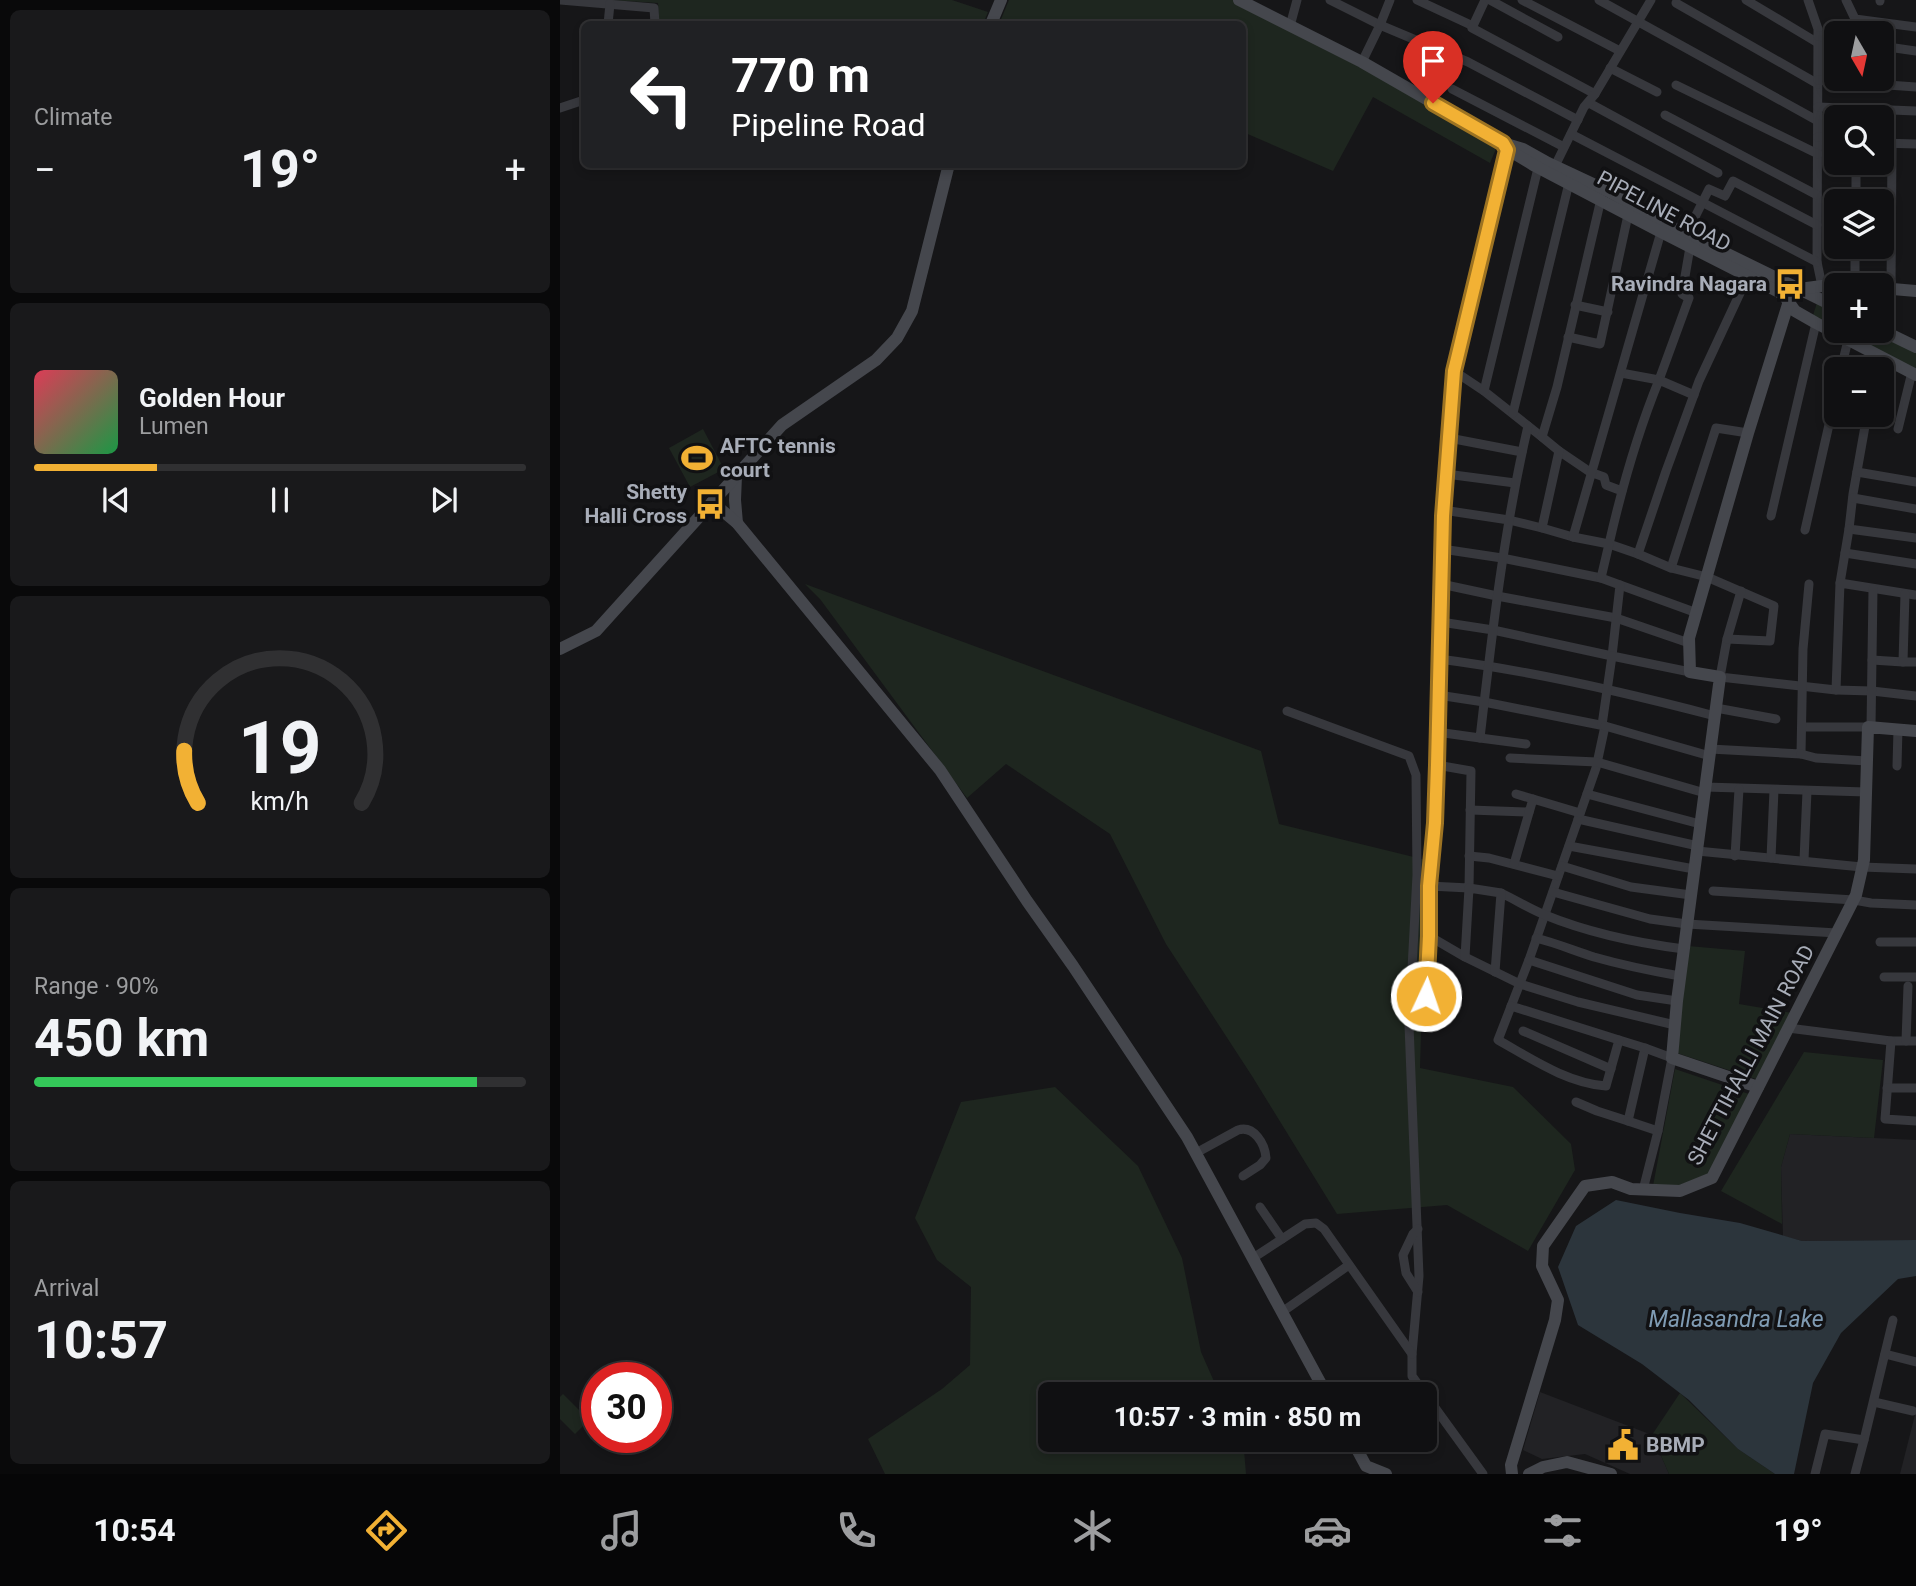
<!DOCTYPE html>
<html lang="en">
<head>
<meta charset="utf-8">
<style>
  :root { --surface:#101012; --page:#19191b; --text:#f1f3f6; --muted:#9c9d9f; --line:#303032; --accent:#f2b134 }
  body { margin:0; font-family:Roboto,sans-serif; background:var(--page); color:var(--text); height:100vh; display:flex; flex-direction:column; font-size:26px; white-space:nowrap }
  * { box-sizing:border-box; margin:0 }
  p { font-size:23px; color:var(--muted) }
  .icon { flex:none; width:38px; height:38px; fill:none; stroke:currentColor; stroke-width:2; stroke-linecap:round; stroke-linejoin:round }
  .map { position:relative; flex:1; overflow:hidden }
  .sheet { display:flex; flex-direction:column; gap:10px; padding:10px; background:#09090a; width:560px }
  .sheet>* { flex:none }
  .top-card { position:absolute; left:21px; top:21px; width:665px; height:147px; border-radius:10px; box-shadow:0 4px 10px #0003,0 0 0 2px var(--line); background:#202124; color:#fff; overflow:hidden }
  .needle { width:46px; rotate:171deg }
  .fabs { position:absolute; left:1264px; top:21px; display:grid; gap:14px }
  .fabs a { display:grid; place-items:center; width:70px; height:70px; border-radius:10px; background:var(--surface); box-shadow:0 4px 10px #0003,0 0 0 2px var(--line); font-size:35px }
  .speed { position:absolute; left:21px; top:1362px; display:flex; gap:14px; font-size:35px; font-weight:700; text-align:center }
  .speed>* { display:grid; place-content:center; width:91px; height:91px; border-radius:50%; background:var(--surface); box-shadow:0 4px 10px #0003,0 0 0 2px var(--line); line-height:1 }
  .speed .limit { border:10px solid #d22; background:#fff; color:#111 }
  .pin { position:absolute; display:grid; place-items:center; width:60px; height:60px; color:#fff; margin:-72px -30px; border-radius:50% 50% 50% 0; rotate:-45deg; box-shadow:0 0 7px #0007 }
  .pin .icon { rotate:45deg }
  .me { position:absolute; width:77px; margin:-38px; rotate:3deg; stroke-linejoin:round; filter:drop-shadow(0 0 5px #0008) }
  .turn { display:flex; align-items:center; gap:24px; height:147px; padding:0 35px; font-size:32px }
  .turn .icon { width:91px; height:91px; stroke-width:2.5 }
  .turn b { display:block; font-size:49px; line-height:60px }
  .big { font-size:52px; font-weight:700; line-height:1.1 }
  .sheet .card { flex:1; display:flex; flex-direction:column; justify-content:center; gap:10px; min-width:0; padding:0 24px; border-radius:10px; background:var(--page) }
  .sheet .dial { align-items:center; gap:0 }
  .dial svg { height:182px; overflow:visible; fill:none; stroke:var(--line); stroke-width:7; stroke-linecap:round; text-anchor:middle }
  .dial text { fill:var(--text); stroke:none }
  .song { display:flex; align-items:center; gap:21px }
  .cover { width:84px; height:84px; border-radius:10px; background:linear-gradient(135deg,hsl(350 70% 55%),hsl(140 70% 35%)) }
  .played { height:7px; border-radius:4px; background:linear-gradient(90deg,var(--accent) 25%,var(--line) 25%) }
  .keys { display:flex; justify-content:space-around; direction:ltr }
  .heat { display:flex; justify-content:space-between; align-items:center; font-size:38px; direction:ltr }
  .charge { height:10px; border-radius:5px; background:linear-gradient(90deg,#34c759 90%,var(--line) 0) }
  .trip { position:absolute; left:478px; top:1382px; width:399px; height:70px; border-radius:10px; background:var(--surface); box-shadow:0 4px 10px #0003,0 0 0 2px var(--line); font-weight:700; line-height:70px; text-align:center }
  .menu { display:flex; height:112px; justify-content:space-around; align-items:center; background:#060607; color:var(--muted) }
  .menu .icon { width:49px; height:49px }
  .menu .selected { color:var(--accent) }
  .menu b { font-size:32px; color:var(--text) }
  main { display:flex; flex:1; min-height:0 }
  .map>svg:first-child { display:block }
  .built { fill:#222225 }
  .green { fill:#1e261f }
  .water { fill:#2c353c }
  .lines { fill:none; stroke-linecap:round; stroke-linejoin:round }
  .street { stroke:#37383d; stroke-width:9 }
  .secondary { stroke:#45474d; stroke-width:12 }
  .route-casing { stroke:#9d7322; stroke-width:18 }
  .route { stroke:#f2b134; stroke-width:12 }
  .labels { text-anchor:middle; stroke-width:7; stroke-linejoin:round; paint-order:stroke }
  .street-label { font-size:21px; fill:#a8adb8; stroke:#111113 }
  .poi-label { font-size:21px; font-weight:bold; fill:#a8adb8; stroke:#111113; text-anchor:end }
  .water-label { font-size:23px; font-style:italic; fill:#7f9bb3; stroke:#111113 }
</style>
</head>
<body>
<main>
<section class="sheet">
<div class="card"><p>Climate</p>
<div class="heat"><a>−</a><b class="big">19°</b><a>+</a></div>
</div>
<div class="card">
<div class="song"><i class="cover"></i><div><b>Golden Hour</b><p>Lumen</p></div></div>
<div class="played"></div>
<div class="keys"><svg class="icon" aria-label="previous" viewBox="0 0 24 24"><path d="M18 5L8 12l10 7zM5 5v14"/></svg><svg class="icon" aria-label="pause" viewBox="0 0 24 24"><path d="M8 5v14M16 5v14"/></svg><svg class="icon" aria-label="next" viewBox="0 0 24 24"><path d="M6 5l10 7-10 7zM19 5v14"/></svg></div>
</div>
<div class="card dial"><svg viewBox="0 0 100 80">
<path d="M14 69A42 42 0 1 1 86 69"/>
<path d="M14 69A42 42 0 0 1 8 46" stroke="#f2b134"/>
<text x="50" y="56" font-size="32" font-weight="700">19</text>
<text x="50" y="72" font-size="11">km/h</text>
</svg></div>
<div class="card"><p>Range · 90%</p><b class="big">450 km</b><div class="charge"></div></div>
<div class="card"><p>Arrival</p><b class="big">10:57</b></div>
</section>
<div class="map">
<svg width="1356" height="1474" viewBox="0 0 1356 1474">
  <rect width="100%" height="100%" fill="#161618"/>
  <g class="built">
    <path d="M1230,1134L1356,1140V1240L1242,1241L1223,1236L1221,1167Z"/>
    <path d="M980,1392L1092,1435L1109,1474H1070L1025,1454L982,1459L963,1450Z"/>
    <path d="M1356,1411V1474H1340Z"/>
  </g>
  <g class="green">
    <path d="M50,0H392L428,12L423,24H99L98,3Z"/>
    <path d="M449,0H675L800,63L938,144L930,163L813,97L773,171L683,132L682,24H439Z"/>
    <path d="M1258,299L1276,309V331H1319L1356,350V372L1252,319Z"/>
    <path d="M143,429L164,469L130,487L109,448Z"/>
    <path d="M245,584L701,751L719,824L866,860L860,1068L953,1087L1011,1144L1015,1170L968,1251L887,1205L777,1214L692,1076L606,944L550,834L446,764L407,798L260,599Z"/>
    <path d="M1128,946L1185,951L1179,1004L1232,1013L1196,1079L1117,1053Z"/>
    <path d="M1244,1052L1323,1060L1314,1138L1230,1134L1221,1167L1222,1224L1161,1191Z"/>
    <path d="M1115,1069L1189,1094L1149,1176L1120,1185L1093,1186Z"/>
    <path d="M495,1087L578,1166L622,1258L641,1352L660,1395H490V1440H680L684,1450L686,1474H325L308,1439L382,1389L410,1365L411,1287L377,1260L355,1218L401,1102Z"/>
    <path d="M1120,1393L1178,1449L1215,1474H1109L1092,1435Z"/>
    <path d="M3,1394L29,1420L15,1434L0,1419V1397Z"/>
  </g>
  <path class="water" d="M1056,1200L1120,1213L1180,1223L1242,1241L1356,1240V1276L1338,1279L1281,1333L1253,1383L1234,1474H1215L1178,1449L1129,1400L1082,1364L1018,1325L998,1267L1016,1226Z"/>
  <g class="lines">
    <g class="street">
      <path d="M0,0L94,8L95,24"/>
      <path d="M770,0L820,25L802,62"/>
      <path d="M830,0L820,25L908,62L1018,120"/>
      <path d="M857,0L913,26"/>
      <path d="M925,0L912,28L1035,94"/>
      <path d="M930,0L998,37"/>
      <path d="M962,0L1060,51"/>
      <path d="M1039,0L1258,121"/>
      <path d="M1186,0L1258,43"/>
      <path d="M1248,0L1258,29L1257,262L1262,286"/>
      <path d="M1286,0L1295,19L1356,27"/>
      <path d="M1320,0V1"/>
      <path d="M1116,3L1258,84"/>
      <path d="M48,24L50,4"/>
      <path d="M730,26L737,0"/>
      <path d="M1258,36L1276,39"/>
      <path d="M1321,46L1356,51"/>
      <path d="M1050,68L1097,92"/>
      <path d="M1258,80L1356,87"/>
      <path d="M1116,85L1258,154"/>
      <path d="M892,89L1004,147"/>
      <path d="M1029,103L1158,173"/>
      <path d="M1258,107L1356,111"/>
      <path d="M0,108L24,100"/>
      <path d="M1105,115L1257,195"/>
      <path d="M1011,134L1257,262"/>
      <path d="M1258,137L1276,139"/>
      <path d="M1321,143L1356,144"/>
      <path d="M949,147L945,156L894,371L924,391L982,437"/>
      <path d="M995,166L1024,107L1035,94L1091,0"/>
      <path d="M1296,201V163"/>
      <path d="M1124,239L1149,189L1165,196L1173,181L1257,225"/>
      <path d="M1295,285V247"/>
      <path d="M1331,289L1332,143"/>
      <path d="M1015,305L1048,312"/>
      <path d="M1008,337L1040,344L1068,215"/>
      <path d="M1281,369L1288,340"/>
      <path d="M1316,369L1319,356"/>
      <path d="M1061,373L1099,380L1129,298L1122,294L1130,247"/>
      <path d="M924,391L978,168"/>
      <path d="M953,413L1009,183"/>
      <path d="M1307,415L1293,494L1289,529L1356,538"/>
      <path d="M1338,429L1352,372"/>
      <path d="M1188,433L1156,428L1111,568L1147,577L1214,606L1210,641L1167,639L1160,677L1276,690"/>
      <path d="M889,438L962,452"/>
      <path d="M999,451L1030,472L1044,477L1046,485L1062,491"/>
      <path d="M1297,472L1356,482"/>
      <path d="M886,474L955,483"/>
      <path d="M1293,498L1356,509"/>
      <path d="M883,510L949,520L982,528"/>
      <path d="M1211,516L1256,323"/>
      <path d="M1245,530L1276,394"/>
      <path d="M1013,537L982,528L999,451L982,437L997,387L1041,199"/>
      <path d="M882,549L942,558L1041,578"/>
      <path d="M1285,553L1356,564"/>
      <path d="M1078,554L1049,544C1062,487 1077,434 1099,380L1134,395"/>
      <path d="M1111,568L1078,554L1106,471L1139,381L1188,276"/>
      <path d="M1280,583L1289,529"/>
      <path d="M881,584L937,596L1056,618L1129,643"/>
      <path d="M1060,585L1137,613"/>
      <path d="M1355,595L1280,583L1276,690L1312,691L1356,696"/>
      <path d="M881,622L933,630L1052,656L1060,585L1041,578L1049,544L1013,537L1101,232"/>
      <path d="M1167,639L1181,591"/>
      <path d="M879,659C973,671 1064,692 1155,716"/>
      <path d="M1312,660L1343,662L1345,594"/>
      <path d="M1343,662H1356"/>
      <path d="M878,695L924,702L1045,726L1036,768L969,960L938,1040C972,1059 1007,1083 1046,1086L1059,1040L1085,1048L1068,1121L1037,1111L1016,1102"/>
      <path d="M1156,708L1216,719"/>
      <path d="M727,711L849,756L856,775L857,875L849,1025L859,1276L852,1354V1376L923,1474"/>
      <path d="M1042,725L1052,656L1130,672"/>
      <path d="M1045,726L1150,756"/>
      <path d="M1242,727H1308"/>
      <path d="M1311,727L1313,589"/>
      <path d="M877,732L883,516L894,371"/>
      <path d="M920,738L966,744"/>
      <path d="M1150,749L1241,754L1243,649L1249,584"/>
      <path d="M1241,754L1256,758L1307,761"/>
      <path d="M950,758L1037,762L1145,793"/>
      <path d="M1337,766L1338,729"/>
      <path d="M1145,787L1306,792"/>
      <path d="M956,794L973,799"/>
      <path d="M1027,794L1140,824"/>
      <path d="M910,810L969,812"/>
      <path d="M1018,819L1138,846"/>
      <path d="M1009,846L1134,869"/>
      <path d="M1137,851L1302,867L1356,869"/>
      <path d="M909,856L929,858L998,876"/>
      <path d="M1175,856L1179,789"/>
      <path d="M1211,858L1214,790"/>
      <path d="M1244,860L1247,791"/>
      <path d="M954,864L973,799L1020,813"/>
      <path d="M1002,866L1071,887L1131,895"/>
      <path d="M869,886L909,888L911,771L877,765"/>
      <path d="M1153,891L1294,900L1311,903L1356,905"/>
      <path d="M993,892L1090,919L1127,924L1277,933"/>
      <path d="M941,893C956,900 970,909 985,915C1029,933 1077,943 1124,949"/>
      <path d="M869,936L905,957L960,984L1018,1002L1115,1025"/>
      <path d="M976,938C996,943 1015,951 1034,957C1062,965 1091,971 1120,976"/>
      <path d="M1320,942H1356"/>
      <path d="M905,957L909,888L941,893L935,972"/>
      <path d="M969,960L1077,995L1117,1001"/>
      <path d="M1324,977H1356"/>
      <path d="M866,996L869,936V886L875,823L877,732L920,738C932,633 944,529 968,426"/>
      <path d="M951,1006L1059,1040"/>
      <path d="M1228,1028L1331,1041H1356"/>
      <path d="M963,1031L1051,1069"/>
      <path d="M1331,1041L1325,1119L1356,1121"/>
      <path d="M1346,1041L1348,986"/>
      <path d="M1327,1088H1356"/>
      <path d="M1068,1121L1098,1131"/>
      <path d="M636,1153L678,1130C694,1125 705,1144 706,1158L700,1165L683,1176"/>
      <path d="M1083,1190L1098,1131L1112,1058L1085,1048"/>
      <path d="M700,1207L722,1239"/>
      <path d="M858,1229L853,1234L843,1255L846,1273L858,1292"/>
      <path d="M693,1258L745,1224L756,1223L764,1229L852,1354"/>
      <path d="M722,1312L789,1265"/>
      <path d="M1325,1354L1356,1362"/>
      <path d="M1314,1402L1353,1411"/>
      <path d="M1304,1440L1333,1320"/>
      <path d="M1255,1474L1265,1434L1304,1440L1295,1474"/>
    </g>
    <g class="secondary">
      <path d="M679,0L802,62L943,143L963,149L988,163L1050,192L1106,224L1276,307"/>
      <path d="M431,24L441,0"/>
      <path d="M947,149L975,166L1097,230L1223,294L1235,311L1256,323L1356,375"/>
      <path d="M1321,288L1356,291"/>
      <path d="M1321,330L1356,347"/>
      <path d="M176,476L175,500L177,523"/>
      <path d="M152,502L177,523L380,770L467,901L513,966L627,1137L767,1395"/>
      <path d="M0,649L36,631L222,425L316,360L337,338L352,311L389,164"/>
      <path d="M1198,1087L1112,1058L1117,1001L1160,677L1130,672L1129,638L1188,433L1229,301L1239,289L1262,286H1276"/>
      <path d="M792,1440L806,1466L826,1474"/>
      <path d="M952,1474L951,1465L995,1320L998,1300L982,1266L983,1246L1025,1186L1052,1182L1071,1189L1120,1191L1152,1178L1296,895L1304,860L1308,727L1356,731"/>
      <path d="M969,1474L983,1467L1007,1462L1051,1474"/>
    </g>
  </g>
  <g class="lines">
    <defs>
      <path id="route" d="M866,996L869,936V886L875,823L877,765L883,516L894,371L947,150L943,143L873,103"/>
    </defs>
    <use href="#route" class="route-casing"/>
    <use href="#route" class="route"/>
  </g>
  <defs>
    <symbol id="bus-bare" viewBox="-9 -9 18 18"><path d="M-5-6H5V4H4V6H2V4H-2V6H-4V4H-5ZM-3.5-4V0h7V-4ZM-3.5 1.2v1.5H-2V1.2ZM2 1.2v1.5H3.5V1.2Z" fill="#f2b134" stroke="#111113" stroke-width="2.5" paint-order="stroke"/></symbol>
    <symbol id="stadium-bare" viewBox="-9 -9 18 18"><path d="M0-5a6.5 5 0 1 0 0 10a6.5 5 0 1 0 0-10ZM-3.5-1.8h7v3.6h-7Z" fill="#f2b134" stroke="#111113" stroke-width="2.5" paint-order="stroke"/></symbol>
    <symbol id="civic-bare" viewBox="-9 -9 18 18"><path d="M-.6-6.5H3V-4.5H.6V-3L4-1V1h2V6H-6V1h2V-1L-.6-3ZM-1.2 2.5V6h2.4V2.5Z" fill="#f2b134" stroke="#111113" stroke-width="2.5" paint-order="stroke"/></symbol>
  </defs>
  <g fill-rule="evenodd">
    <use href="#bus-bare" x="1208" y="262" width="44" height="44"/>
    <use href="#stadium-bare" x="115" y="436" width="44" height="44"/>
    <use href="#bus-bare" x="128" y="482" width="44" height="44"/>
    <use href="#civic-bare" x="1041" y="1423" width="44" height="44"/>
  </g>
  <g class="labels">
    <g class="street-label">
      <text transform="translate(1104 211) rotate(28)" y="7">PIPELINE ROAD</text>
      <text transform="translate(1191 1055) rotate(-62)" y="7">SHETTIHALLI MAIN ROAD</text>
    </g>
    <g class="poi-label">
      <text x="1207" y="291">Ravindra Nagara</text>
      <text x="160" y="453" text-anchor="start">AFTC tennis<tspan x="160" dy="24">court</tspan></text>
      <text x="127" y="499">Shetty<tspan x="127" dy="24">Halli Cross</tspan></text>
      <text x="1086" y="1452" text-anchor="start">BBMP</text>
    </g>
    <g class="water-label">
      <text x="1176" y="1327">Mallasandra Lake</text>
    </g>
  </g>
</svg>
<div class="fabs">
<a><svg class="needle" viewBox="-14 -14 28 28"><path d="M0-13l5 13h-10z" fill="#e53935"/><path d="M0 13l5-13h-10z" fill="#9c9d9f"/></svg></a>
<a><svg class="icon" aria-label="search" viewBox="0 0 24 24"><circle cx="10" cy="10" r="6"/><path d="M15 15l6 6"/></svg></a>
<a><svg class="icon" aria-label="layers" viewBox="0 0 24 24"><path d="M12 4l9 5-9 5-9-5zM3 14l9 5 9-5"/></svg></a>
<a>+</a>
<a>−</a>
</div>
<div class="speed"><div class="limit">30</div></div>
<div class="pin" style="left:873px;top:103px;background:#d93025"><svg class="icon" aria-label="arrive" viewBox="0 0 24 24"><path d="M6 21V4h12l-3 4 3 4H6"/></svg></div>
<svg class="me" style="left:866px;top:996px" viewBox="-20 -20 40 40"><circle r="17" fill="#f2b134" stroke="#fff" stroke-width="3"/><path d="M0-11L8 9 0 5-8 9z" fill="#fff"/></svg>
<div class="trip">10:57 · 3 min · 850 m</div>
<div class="top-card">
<div class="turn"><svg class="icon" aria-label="left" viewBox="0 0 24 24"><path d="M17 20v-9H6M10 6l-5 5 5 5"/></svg><div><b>770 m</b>Pipeline Road</div></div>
</div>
</div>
</main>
<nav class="menu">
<b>10:54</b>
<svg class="icon selected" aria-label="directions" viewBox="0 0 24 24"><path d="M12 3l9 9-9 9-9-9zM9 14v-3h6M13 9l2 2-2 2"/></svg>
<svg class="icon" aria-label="music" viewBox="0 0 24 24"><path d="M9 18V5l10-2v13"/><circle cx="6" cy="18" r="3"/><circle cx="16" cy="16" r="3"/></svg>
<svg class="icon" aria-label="phone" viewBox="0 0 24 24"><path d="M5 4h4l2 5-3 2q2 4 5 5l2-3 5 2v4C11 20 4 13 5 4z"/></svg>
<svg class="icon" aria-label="climate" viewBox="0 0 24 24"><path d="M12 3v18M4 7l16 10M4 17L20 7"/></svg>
<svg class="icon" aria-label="car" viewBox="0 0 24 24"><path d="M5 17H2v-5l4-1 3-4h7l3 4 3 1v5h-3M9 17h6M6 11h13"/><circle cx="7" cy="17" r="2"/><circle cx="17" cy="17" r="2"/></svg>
<svg class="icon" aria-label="filters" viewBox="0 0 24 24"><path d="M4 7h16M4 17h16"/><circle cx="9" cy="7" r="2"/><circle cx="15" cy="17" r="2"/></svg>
<b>19°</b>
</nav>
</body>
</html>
